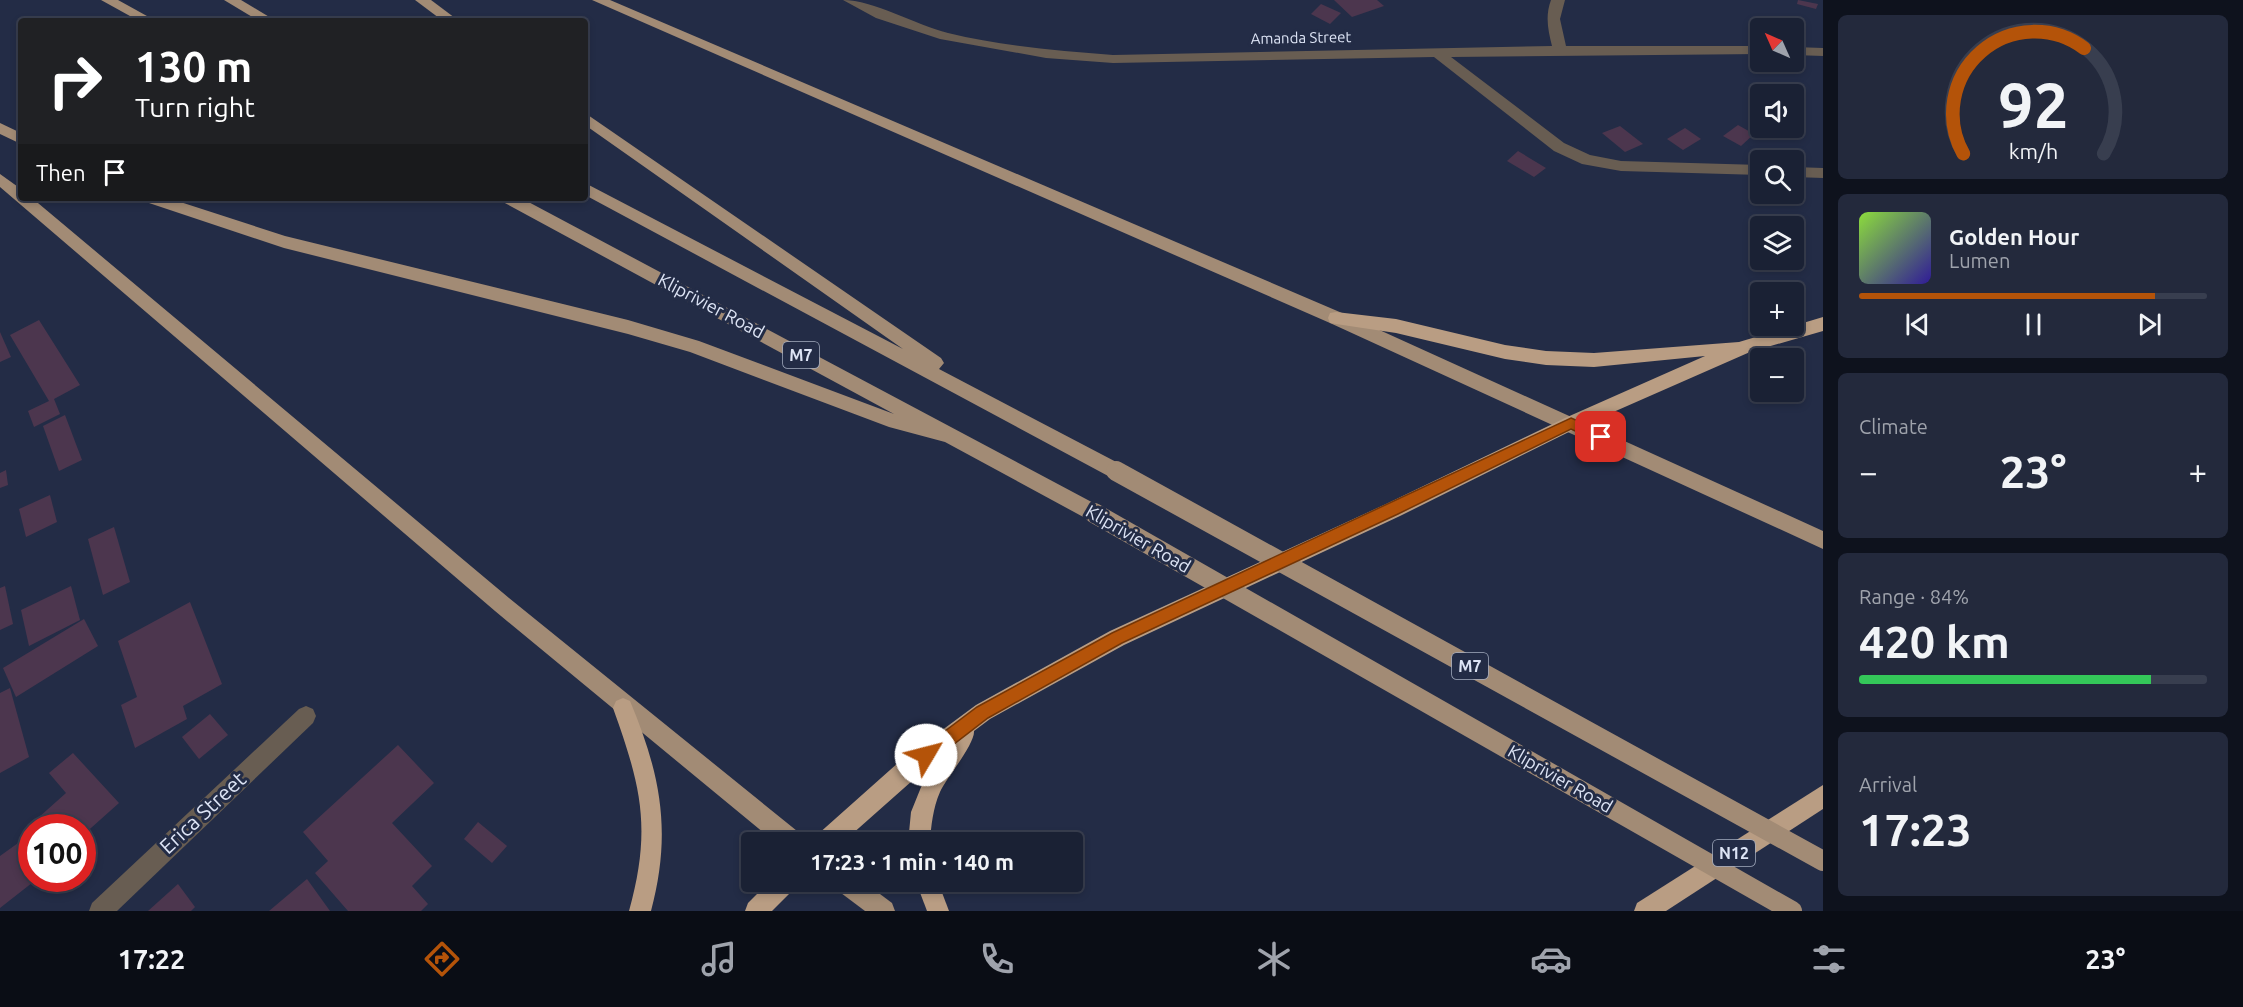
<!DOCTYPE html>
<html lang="en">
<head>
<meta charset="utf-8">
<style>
  :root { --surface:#1a2134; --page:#23293c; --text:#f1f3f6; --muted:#9fa3ac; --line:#383e4f; --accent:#b45309 }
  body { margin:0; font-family:Ubuntu,sans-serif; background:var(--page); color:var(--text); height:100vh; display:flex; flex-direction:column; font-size:22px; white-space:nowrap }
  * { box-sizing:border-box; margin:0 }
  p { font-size:20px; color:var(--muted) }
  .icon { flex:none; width:33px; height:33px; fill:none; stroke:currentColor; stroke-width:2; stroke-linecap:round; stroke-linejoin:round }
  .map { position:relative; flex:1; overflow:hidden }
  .details { display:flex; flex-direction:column; gap:15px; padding:15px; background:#0e121d; width:420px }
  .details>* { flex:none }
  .hud { position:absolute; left:18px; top:18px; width:570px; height:183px; border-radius:6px; box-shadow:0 3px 9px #0003,0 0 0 2px var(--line); background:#202124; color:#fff; overflow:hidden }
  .needle { width:39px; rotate:315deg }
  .controls { position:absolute; left:1750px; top:18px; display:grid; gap:12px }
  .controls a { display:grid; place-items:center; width:54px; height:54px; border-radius:6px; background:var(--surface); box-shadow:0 3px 9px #0003,0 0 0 2px var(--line); font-size:30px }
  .speed { position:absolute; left:18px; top:814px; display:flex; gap:12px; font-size:30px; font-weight:700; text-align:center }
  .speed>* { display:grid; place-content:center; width:78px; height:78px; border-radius:50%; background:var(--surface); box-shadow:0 3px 9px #0003,0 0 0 2px var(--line); line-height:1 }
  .speed .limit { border:9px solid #d22; background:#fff; color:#111 }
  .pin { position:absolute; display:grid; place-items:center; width:51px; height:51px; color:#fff; margin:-26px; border-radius:12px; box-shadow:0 3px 9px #0006 }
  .me { position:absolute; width:66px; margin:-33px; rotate:53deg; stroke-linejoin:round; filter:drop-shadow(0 0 4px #0008) }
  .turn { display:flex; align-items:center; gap:21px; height:126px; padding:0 18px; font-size:27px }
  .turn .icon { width:78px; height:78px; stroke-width:2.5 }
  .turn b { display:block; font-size:42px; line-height:51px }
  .then { display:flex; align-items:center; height:57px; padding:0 18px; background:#0003; gap:12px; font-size:22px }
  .big { font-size:45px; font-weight:700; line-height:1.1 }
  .details .card { flex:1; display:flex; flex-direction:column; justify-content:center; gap:9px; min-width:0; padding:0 21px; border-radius:9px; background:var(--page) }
  .details .dial { align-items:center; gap:0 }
  .dial svg { height:156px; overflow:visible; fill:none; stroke:var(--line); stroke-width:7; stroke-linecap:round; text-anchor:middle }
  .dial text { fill:var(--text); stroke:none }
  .song { display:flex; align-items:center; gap:18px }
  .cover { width:72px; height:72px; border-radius:9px; background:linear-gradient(135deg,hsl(90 70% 55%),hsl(250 70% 35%)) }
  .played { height:6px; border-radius:3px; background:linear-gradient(90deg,var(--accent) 85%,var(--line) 85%) }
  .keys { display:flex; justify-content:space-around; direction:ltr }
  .heat { display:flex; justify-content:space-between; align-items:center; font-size:33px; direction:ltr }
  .charge { height:9px; border-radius:4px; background:linear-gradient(90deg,#34c759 84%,var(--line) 0) }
  .trip { position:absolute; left:741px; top:832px; width:342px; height:60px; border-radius:6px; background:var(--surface); box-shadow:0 3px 9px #0003,0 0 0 2px var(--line); font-weight:700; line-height:60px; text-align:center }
  .menu { display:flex; height:96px; justify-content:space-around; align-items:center; background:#0a0d15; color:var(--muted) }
  .menu .icon { width:42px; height:42px }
  .menu .active { color:var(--accent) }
  .menu b { font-size:27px; color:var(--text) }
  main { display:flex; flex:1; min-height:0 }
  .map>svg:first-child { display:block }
  .building { fill:#4c364e }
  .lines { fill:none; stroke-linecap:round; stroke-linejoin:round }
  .minor { fill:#685d52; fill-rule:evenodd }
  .major { fill:#a28b75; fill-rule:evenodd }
  .highway { fill:#b99d83; fill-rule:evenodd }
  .major-bridge { stroke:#a28b75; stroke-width:20 }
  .route { fill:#b45309; stroke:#753606; stroke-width:1.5 }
  .labels { text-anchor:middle; stroke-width:6; stroke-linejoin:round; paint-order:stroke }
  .far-street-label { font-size:15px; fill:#dde4f5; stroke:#232c46 }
  .shield { fill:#232c46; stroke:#a5adc0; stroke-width:1.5 }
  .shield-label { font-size:16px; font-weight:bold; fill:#dde4f5 }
  .street-label { font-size:18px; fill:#dde4f5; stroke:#232c46 }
  .near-street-label { font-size:21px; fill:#dde4f5; stroke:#232c46 }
</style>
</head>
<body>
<main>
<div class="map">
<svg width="1823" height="911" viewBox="0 0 1823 911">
  <rect width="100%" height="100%" fill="#232c46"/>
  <g class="building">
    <path d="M1334,0H1377L1384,6L1352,17Z"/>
    <path d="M1798,0L1818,4L1816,9L1797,4Z"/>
    <path d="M1321,4L1341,13L1330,24L1311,14Z"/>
    <path d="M1738,125L1754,134L1741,146L1723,136Z"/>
    <path d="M1620,126L1643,144L1625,152L1602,133Z"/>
    <path d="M1685,128L1701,139L1683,150L1667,139Z"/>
    <path d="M1518,151L1546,168L1534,177L1507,161Z"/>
    <path d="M39,320L80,385L54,399L60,414L34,427L28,411L49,401L10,335Z"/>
    <path d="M0,332L11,357L0,362Z"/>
    <path d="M65,415L82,460L59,471L43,426Z"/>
    <path d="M6,470L8,485L0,488V473Z"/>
    <path d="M50,495L57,522L26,537L19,509Z"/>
    <path d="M114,527L130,582L103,595L88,539Z"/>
    <path d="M5,586L13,624L0,630V588Z"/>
    <path d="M71,586L80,620L29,646L21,610Z"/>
    <path d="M190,602L222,684L183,706L187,719L135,748L121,705L137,697L118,641Z"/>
    <path d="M84,619L98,646L16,697L3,668Z"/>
    <path d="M10,688L29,757L0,773V693Z"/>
    <path d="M210,714L228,735L199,759L182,737Z"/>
    <path d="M398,745L434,783L392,823L432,866L412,886L428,904L421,911H348L315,873L328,861L303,832Z"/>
    <path d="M73,753L119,803L82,836V828H47L38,818L66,793L49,773Z"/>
    <path d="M478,822L507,846L492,863L464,839Z"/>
    <path d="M32,833V879H37L0,908V856Z"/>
    <path d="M307,879L330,911H269Z"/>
    <path d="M178,884L195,907L191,911H148Z"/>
  </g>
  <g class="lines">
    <g class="minor">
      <path d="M843,0C873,0 916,25 948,33C1002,46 1058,51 1113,55L1552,46C1548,30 1545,16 1551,0H1565L1560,19L1566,46H1761V54L1451,57L1564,143L1590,155L1621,161L1761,165V175L1621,171L1582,164L1554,151L1434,57L1113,63L1046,58L940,39L876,18Z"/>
      <path d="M1794,47L1823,48V56L1794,55Z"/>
      <path d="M1794,167L1823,168V178L1794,177Z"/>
      <path d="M306,706L313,709L316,716L313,723L117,911H89L92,903L299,709Z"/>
    </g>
    <g class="major">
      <path d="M101,0H118L156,21H139Z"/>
      <path d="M224,0H241L276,21H259Z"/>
      <path d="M415,0H431L459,21H443Z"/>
      <path d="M592,0H610L1342,313L1823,531V549L1330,323Z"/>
      <path d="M585,113L941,358L944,363L939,369L1122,465L1125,471L1122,477L1116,479L1110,477L585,195V183L903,349L585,125Z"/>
      <path d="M0,123L21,133V144L0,134Z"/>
      <path d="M0,174L21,189V198H32L509,598L802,835L805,843H776L495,611L0,187Z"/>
      <path d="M143,198H168L285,236L628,320L699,341L894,414L503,202L500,198H521L1101,507L1103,513L1101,519L1094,521L1087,519L945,442L889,427L690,352L628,334L284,248L146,202Z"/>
      <path d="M834,882H864L892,903L895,911H865L837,890Z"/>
    </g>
    <g class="highway">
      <path d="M1336,312L1396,319L1505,345L1546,351L1594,353L1739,342L1823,317V331L1750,352L1577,428L1400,516L1124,645L990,719L974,731C975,744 947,777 940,792C933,808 931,826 930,843H908L911,812L930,765L842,843H814L817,835L899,762L976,705L1110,631L1386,504L1565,418L1705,356L1594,367L1546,365L1505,359L1396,333L1336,324L1330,323L1328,318L1330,313Z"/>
      <path d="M623,698L630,701C661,775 672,832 651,911H629C652,828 641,786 613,708L616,701Z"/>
      <path d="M1823,785V809L1666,911H1634L1637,903Z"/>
      <path d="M769,882H796L793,890L772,911H745L748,903Z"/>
      <path d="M916,882H938L949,911H927Z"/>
    </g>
    <g class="major-bridge">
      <path d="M1116,471L1823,861"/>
      <path d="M1094,513L1792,911"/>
    </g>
  </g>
  <path class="route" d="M1571,418L1606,433V441L1601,443L1571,429L1398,514L1122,643L988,718L932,761L926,763L920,761L918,755L920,750L977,707L1112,633Z"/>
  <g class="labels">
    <g class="far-street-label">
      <text transform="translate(1301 38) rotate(-1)" y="5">Amanda Street</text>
    </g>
    <g class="shield">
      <rect x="783" y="342" width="36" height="26" rx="4.5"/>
      <rect x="1452" y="653" width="36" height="26" rx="4.5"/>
      <rect x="1713" y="840" width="42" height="26" rx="4.5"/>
    </g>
    <g class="shield-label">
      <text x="801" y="361">M7</text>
      <text x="1470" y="672">M7</text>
      <text x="1734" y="859">N12</text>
    </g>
    <g class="street-label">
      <text transform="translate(711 306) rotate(28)" y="6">Kliprivier Road</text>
      <text transform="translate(1138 539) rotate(30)" y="6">Kliprivier Road</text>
      <text transform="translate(1560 779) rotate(30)" y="6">Kliprivier Road</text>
    </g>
    <g class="near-street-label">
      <text transform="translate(203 813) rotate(-43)" y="7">Erica Street</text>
    </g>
  </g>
</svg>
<div class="controls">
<a><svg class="needle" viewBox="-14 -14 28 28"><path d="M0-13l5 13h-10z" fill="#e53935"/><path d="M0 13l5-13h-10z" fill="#9fa3ac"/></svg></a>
<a><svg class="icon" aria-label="sound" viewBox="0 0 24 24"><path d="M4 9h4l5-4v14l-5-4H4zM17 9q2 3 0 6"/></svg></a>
<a><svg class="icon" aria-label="search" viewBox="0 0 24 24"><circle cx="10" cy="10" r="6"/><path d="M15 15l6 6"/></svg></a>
<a><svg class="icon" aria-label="layers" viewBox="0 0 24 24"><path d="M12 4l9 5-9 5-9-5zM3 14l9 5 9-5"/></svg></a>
<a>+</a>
<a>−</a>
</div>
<div class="speed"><div class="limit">100</div></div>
<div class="pin" style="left:1601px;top:437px;background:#d93025"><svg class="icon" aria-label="arrive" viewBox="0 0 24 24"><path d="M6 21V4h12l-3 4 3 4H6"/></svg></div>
<svg class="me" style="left:926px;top:755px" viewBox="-20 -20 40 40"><circle r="19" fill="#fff"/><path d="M0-13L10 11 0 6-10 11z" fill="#b45309"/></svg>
<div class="trip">17:23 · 1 min · 140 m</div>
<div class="hud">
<div class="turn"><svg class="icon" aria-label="right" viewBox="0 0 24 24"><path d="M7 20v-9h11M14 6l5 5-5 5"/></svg><div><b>130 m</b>Turn right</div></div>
<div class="then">Then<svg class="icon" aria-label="arrive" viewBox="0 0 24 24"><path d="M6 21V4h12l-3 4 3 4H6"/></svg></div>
</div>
</div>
<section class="details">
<div class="card dial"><svg viewBox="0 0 100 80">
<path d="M14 69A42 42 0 1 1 86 69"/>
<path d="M14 69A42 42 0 0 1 76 15" stroke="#b45309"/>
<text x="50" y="56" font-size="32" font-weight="700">92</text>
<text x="50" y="72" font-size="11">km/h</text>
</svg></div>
<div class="card">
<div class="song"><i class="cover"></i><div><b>Golden Hour</b><p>Lumen</p></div></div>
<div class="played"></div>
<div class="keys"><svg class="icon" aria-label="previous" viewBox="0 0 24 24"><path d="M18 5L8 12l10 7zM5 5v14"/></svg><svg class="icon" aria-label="pause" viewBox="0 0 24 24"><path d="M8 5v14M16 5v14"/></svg><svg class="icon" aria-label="next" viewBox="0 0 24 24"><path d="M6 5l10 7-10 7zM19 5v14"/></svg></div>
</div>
<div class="card"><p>Climate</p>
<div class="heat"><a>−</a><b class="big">23°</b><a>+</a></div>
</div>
<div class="card"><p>Range · 84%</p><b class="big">420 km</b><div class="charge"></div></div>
<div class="card"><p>Arrival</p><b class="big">17:23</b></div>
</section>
</main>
<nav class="menu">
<b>17:22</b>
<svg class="icon active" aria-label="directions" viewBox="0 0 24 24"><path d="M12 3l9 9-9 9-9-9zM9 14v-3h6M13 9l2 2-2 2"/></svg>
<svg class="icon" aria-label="music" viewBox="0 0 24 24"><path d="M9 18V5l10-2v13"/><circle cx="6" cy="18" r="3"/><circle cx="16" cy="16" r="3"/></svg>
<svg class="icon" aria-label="phone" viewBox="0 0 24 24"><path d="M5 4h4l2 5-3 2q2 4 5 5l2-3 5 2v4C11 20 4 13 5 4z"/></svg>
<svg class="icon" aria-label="climate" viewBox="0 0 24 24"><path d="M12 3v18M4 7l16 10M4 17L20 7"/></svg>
<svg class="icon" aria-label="car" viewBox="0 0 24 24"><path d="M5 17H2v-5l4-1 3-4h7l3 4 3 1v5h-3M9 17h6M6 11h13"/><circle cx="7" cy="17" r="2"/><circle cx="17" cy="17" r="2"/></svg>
<svg class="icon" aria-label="filters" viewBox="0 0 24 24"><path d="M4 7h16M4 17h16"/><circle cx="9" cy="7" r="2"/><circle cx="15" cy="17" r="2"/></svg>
<b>23°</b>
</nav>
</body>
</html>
